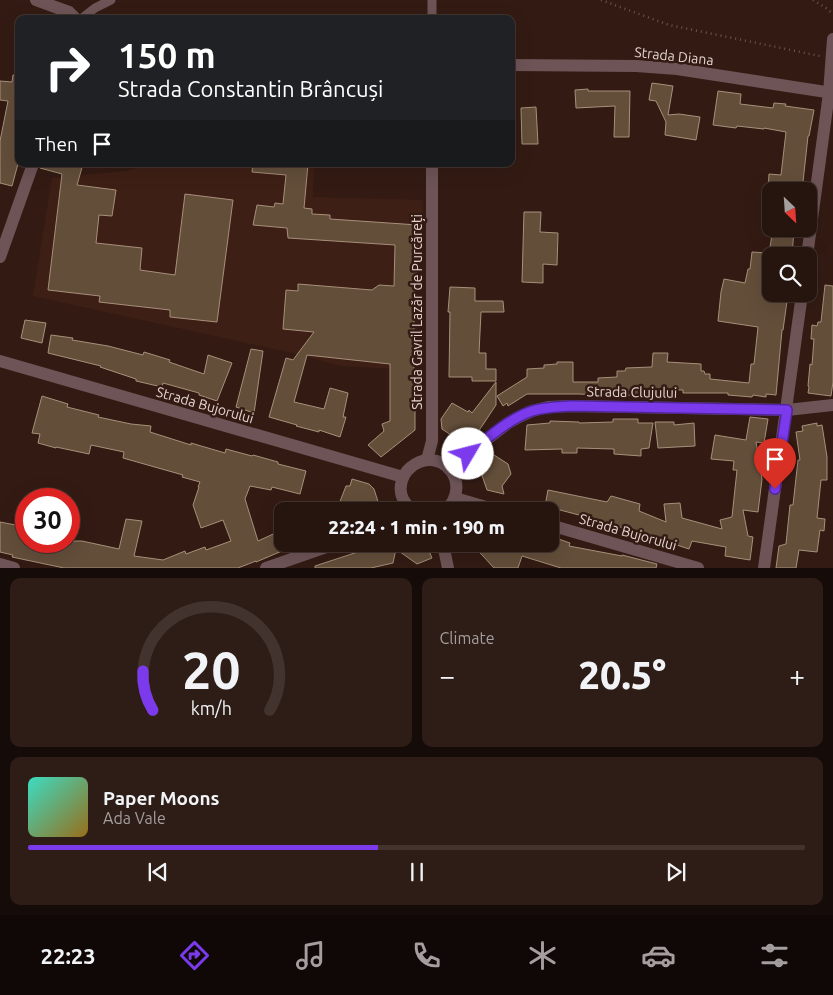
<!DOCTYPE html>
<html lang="en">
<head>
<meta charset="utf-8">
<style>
  :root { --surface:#26140e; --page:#2e1d17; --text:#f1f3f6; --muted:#a49e9e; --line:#42332e; --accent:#7c3aed }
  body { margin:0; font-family:Ubuntu,sans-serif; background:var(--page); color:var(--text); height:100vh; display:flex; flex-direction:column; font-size:19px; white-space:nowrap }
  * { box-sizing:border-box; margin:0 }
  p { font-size:16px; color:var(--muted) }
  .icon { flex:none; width:28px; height:28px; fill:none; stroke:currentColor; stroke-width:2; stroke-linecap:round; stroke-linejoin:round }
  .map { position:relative; height:568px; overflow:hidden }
  .side { display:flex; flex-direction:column; gap:10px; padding:10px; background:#150b08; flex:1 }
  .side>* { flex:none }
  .top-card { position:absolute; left:15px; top:15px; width:500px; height:152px; border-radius:10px; box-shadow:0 5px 20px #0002,0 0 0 1px var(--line); background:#202124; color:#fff; overflow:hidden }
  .needle { width:32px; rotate:155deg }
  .buttons { position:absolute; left:762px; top:182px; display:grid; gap:10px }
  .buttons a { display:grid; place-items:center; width:55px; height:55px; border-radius:10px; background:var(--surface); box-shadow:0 5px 20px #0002,0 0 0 1px var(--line); font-size:25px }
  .speed { position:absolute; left:15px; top:488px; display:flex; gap:10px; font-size:25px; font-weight:700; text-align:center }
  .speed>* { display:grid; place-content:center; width:65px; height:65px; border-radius:50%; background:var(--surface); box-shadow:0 5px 20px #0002,0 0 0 1px var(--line); line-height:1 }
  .speed .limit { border:8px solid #d22; background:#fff; color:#111 }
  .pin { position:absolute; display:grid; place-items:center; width:42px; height:42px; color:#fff; margin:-51px -21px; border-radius:50% 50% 50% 0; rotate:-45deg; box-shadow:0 0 5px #0007 }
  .pin .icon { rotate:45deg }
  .me { position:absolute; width:55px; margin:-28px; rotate:53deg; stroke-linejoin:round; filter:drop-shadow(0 0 4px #0008) }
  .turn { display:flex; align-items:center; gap:18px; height:105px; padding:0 20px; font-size:22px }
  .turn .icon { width:65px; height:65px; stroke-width:2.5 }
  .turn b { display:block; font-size:35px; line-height:42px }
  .then { display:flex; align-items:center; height:48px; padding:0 20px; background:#0003; gap:10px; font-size:19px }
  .big { font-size:38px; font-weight:800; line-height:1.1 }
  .side .card { flex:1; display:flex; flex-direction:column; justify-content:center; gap:8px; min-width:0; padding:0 18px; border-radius:10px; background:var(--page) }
  .side .dial { align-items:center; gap:0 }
  .dial svg { height:130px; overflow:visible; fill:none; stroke:var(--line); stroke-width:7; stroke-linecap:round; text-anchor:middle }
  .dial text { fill:var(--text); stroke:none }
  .song { display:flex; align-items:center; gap:15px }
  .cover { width:60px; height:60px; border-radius:8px; background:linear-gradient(135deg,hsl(170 70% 55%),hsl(40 70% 35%)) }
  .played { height:5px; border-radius:2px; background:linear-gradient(90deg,var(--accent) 45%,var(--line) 45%) }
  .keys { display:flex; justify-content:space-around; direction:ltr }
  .heat { display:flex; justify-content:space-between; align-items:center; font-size:28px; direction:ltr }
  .side .tiles { flex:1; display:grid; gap:10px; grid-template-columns:1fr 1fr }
  .card:last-child { grid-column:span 2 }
  .trip { position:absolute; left:274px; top:502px; width:285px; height:50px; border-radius:10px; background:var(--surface); box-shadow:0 5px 20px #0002,0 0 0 1px var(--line); font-weight:800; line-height:50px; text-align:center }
  .dock { display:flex; height:80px; justify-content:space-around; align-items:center; background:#0f0806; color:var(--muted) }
  .dock .icon { width:35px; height:35px }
  .dock .selected { color:var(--accent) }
  .dock b { font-size:22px; color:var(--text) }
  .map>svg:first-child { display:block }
  .built { fill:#3e1f15 }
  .building { fill:#634e3a; stroke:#a7907a }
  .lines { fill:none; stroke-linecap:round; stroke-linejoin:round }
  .path { stroke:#6b554e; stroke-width:2.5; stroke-dasharray:1 4; stroke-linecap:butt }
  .service { stroke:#6e5457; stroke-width:9 }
  .minor { stroke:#6e5457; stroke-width:12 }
  .tertiary { stroke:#6e5457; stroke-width:12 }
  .route-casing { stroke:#51269a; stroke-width:12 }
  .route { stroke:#7c3aed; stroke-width:9 }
  .labels { text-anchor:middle; stroke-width:5; stroke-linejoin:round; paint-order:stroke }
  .street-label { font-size:14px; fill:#e5d3ce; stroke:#331b13 }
</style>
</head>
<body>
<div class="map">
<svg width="833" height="568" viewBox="0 0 833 568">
  <rect width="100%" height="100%" fill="#331b13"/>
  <path class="built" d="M151,164H314L313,197L423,200L415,370L341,366L297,354L33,296L52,178L125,171Z"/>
  <g class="building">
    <path d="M13,75H19V160L12,186L0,183V141L8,101L0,100V81L12,82Z"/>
    <path d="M652,83L673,86L668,115L679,114L700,117L696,140L665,135L666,122L656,101L649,100Z"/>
    <path d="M588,89V91H630L629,137H614L615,106L576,108L575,90Z"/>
    <path d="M718,91L741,94L740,104L773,108L774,103L786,104L785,106L814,110L809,136H808L802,191H768L769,174L781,175L786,132L764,128V129L737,126L736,128L713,125Z"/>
    <path d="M536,107L538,144H522L521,108Z"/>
    <path d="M41,164H83L77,185L116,190L112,216L99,215L96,243L142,248L140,270L175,275L185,194L233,200L217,322L170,317V310L99,302L100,296L48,290L62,174L40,168Z"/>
    <path d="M253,164H308L304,208L312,209V214L330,215V219L418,225L416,286H414V370H415V430L381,457L368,445L384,431L382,424L390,421V364L307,355L294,402L324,409L330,388L348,393L343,417H346L340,437L319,430V432L296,426L297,425L269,417L286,358L293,360L314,332L283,329L286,290L298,291V284L372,290L379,285L394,286L395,245L288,238L287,228L253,225L257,205L274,207L275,203L283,204L286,175L252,172Z"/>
    <path d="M524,212H541L540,232L558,233L557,265L543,264V283L522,282Z"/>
    <path d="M773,229H794L792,256H771V294H788L783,330H782L776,395L766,394V397L753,395L752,397L728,395V393H683V390L641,389V395L618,396L579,394H527L508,406L507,403L503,406L497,396L527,377V369L544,368V365L557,364V362H573V382H598V378L617,377V371H625L626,368L652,367L653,353H668L667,362L701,364V371H704L705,374H710V379L749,383L751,364H754L758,327L718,321L721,292L724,279L745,283L748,269H750L752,252L769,253Z"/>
    <path d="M825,285L833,286V382L831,396L808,393L809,387L808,386L810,364L812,365L814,339H811L812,325L817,326L818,322H821Z"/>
    <path d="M450,287L475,288V301H503L504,312H481L479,353H486V369H496V381H472V377H449L450,312H448Z"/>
    <path d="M25,320L46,323L42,343L21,338Z"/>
    <path d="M51,335L73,338L72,340L108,346L143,355L144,352L170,360L169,362L204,374L208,355L232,363L217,401L199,395V393L163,383L162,387L136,381V379L100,367L101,366L48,353Z"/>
    <path d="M251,349L263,351L254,413L236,407Z"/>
    <path d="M496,382V405L472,441L466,445L442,429L441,419L452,403L468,412L469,410L472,413Z"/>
    <path d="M42,396L68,404L67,407L99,415L98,417L131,424L151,426L150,432L191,445V443L225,453L226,449L252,456L253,455L278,462V464L306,471L300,494L272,487L271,490L250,486L245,499L258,541L282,530V551L256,562V561L238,568H64L12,557L13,555L0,552V522L26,527V541H82L119,549L126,519L142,521L134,556L163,560L185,551L186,554L205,547L206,550L231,541L223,520L201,528L193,505L199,487H198L200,482L182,477L183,475L123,458L124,452L91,445L89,454L56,447V448L38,443L40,434L32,433Z"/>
    <path d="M750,417L768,419L764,443L756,442L762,479L758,512L743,510L748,536L753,537L750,560L725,556L726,547L692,541L689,549L662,540V538L626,529L594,519L545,506L548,490L607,502L611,496L640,504L639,511L666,522L664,504L680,503L682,518L722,529L720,520L732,517L737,470H733L734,461L711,459L715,435L746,440Z"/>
    <path d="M613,419H638V423H653L649,448L641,449V456L614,454V449L577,448V453H562V449L525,450L527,425L550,423V421L579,422V423L613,422Z"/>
    <path d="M655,422H674V425L694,423L695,446L658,448Z"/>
    <path d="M817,423V426L822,425L827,457V480H821L817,518L825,519L824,531L820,530L817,552L799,550L796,568H776L779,546L786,544L790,505H793L798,460H800L796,432L803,431L802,426Z"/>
    <path d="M491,453L508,464L511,474L502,486L504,494L487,490L476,458Z"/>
    <path d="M352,479L369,484L374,489L380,508L370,511H355L354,507L339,504L346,486H350Z"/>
    <path d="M550,536L570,543L569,546L622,556V555L657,564L656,568H561L522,556L518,568H494L472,544H550Z"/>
    <path d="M382,544H426L432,558L417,564L396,549L393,563L371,568H315V566Z"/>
  </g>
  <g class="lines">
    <g class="path">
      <path d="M601,0L669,25L820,56"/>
      <path d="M813,0L826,8L833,14"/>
    </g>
    <g class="service">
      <path d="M432,0V19"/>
      <path d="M81,19L95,8L111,0"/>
    </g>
    <g class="minor">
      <path d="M36,0L69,12L76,19"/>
      <path d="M511,65L636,66L677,69L833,93"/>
      <path d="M807,256L829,93L833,39"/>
      <path d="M0,257L33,164"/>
      <path d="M427,460L432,441V164"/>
      <path d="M449,469L508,423L521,416L532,411L548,407L571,406L787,410L833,405"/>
      <path d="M443,544L448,568"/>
      <path d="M0,564L14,568"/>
      <path d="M266,568L335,544"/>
      <path d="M764,568L802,294"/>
    </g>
    <g class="tertiary">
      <path d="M0,361L403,477"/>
      <path d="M455,498L500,511"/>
      <path d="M413,511C405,505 399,495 401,485C402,478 405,472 410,468C437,443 476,481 445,511"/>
      <path d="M550,525L698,568"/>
    </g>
  </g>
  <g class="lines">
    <defs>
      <path id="route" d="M468,454C487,439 508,419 532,411C545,407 558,407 571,406L787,410L775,489"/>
    </defs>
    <use href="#route" class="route-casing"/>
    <use href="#route" class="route"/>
  </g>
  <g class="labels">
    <g class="street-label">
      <text transform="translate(674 56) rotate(6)" y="5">Strada Diana</text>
      <text transform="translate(417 312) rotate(-90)" y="5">Strada Gavril Lazăr de Purcăreți</text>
      <text transform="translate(632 392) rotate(1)" y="5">Strada Clujului</text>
      <text transform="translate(205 405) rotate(16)" y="5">Strada Bujorului</text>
      <text transform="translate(628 532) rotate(16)" y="5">Strada Bujorului</text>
    </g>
  </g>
</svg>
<div class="buttons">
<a><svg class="needle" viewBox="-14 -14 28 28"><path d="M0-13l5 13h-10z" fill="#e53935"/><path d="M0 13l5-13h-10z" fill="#a49e9e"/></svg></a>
<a><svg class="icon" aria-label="search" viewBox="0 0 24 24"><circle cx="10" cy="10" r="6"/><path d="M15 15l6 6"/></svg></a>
</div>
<div class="speed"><div class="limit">30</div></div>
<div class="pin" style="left:775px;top:489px;background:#d93025"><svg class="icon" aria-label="arrive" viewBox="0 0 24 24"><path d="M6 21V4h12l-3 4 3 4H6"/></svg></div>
<svg class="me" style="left:468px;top:454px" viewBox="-20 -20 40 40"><circle r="19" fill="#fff"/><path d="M0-13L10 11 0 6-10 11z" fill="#7c3aed"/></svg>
<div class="trip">22:24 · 1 min · 190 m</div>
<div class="top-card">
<div class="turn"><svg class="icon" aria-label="right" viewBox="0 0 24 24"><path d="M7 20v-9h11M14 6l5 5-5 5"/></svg><div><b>150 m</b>Strada Constantin Brâncuși</div></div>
<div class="then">Then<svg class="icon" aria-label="arrive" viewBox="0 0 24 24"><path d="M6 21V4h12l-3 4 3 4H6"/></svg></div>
</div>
</div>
<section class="side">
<div class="tiles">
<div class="card dial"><svg viewBox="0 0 100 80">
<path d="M14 69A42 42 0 1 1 86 69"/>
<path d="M14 69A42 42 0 0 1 8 45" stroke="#7c3aed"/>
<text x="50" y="56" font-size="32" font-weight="700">20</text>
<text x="50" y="72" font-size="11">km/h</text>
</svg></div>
<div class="card"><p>Climate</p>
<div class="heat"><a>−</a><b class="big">20.5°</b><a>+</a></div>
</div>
<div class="card">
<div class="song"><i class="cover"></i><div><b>Paper Moons</b><p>Ada Vale</p></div></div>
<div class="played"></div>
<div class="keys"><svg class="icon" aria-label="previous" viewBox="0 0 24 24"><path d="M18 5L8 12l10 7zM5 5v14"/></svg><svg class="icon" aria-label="pause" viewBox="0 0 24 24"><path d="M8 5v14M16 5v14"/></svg><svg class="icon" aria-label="next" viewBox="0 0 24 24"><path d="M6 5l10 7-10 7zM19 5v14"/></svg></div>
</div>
</div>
</section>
<nav class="dock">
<b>22:23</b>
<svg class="icon selected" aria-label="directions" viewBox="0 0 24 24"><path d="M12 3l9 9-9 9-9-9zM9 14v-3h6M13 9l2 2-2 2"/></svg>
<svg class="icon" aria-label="music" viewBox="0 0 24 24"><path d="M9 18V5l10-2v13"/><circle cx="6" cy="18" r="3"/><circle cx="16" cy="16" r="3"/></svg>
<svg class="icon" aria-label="phone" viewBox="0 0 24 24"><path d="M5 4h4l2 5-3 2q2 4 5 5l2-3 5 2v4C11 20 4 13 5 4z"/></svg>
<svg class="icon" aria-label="climate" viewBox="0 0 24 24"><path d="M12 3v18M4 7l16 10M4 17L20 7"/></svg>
<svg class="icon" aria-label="car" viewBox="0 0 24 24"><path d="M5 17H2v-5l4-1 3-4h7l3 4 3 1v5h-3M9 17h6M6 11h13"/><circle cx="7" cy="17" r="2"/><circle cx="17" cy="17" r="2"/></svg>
<svg class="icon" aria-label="filters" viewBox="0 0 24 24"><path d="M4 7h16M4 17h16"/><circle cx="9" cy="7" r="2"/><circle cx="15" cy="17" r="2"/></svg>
</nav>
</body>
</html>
